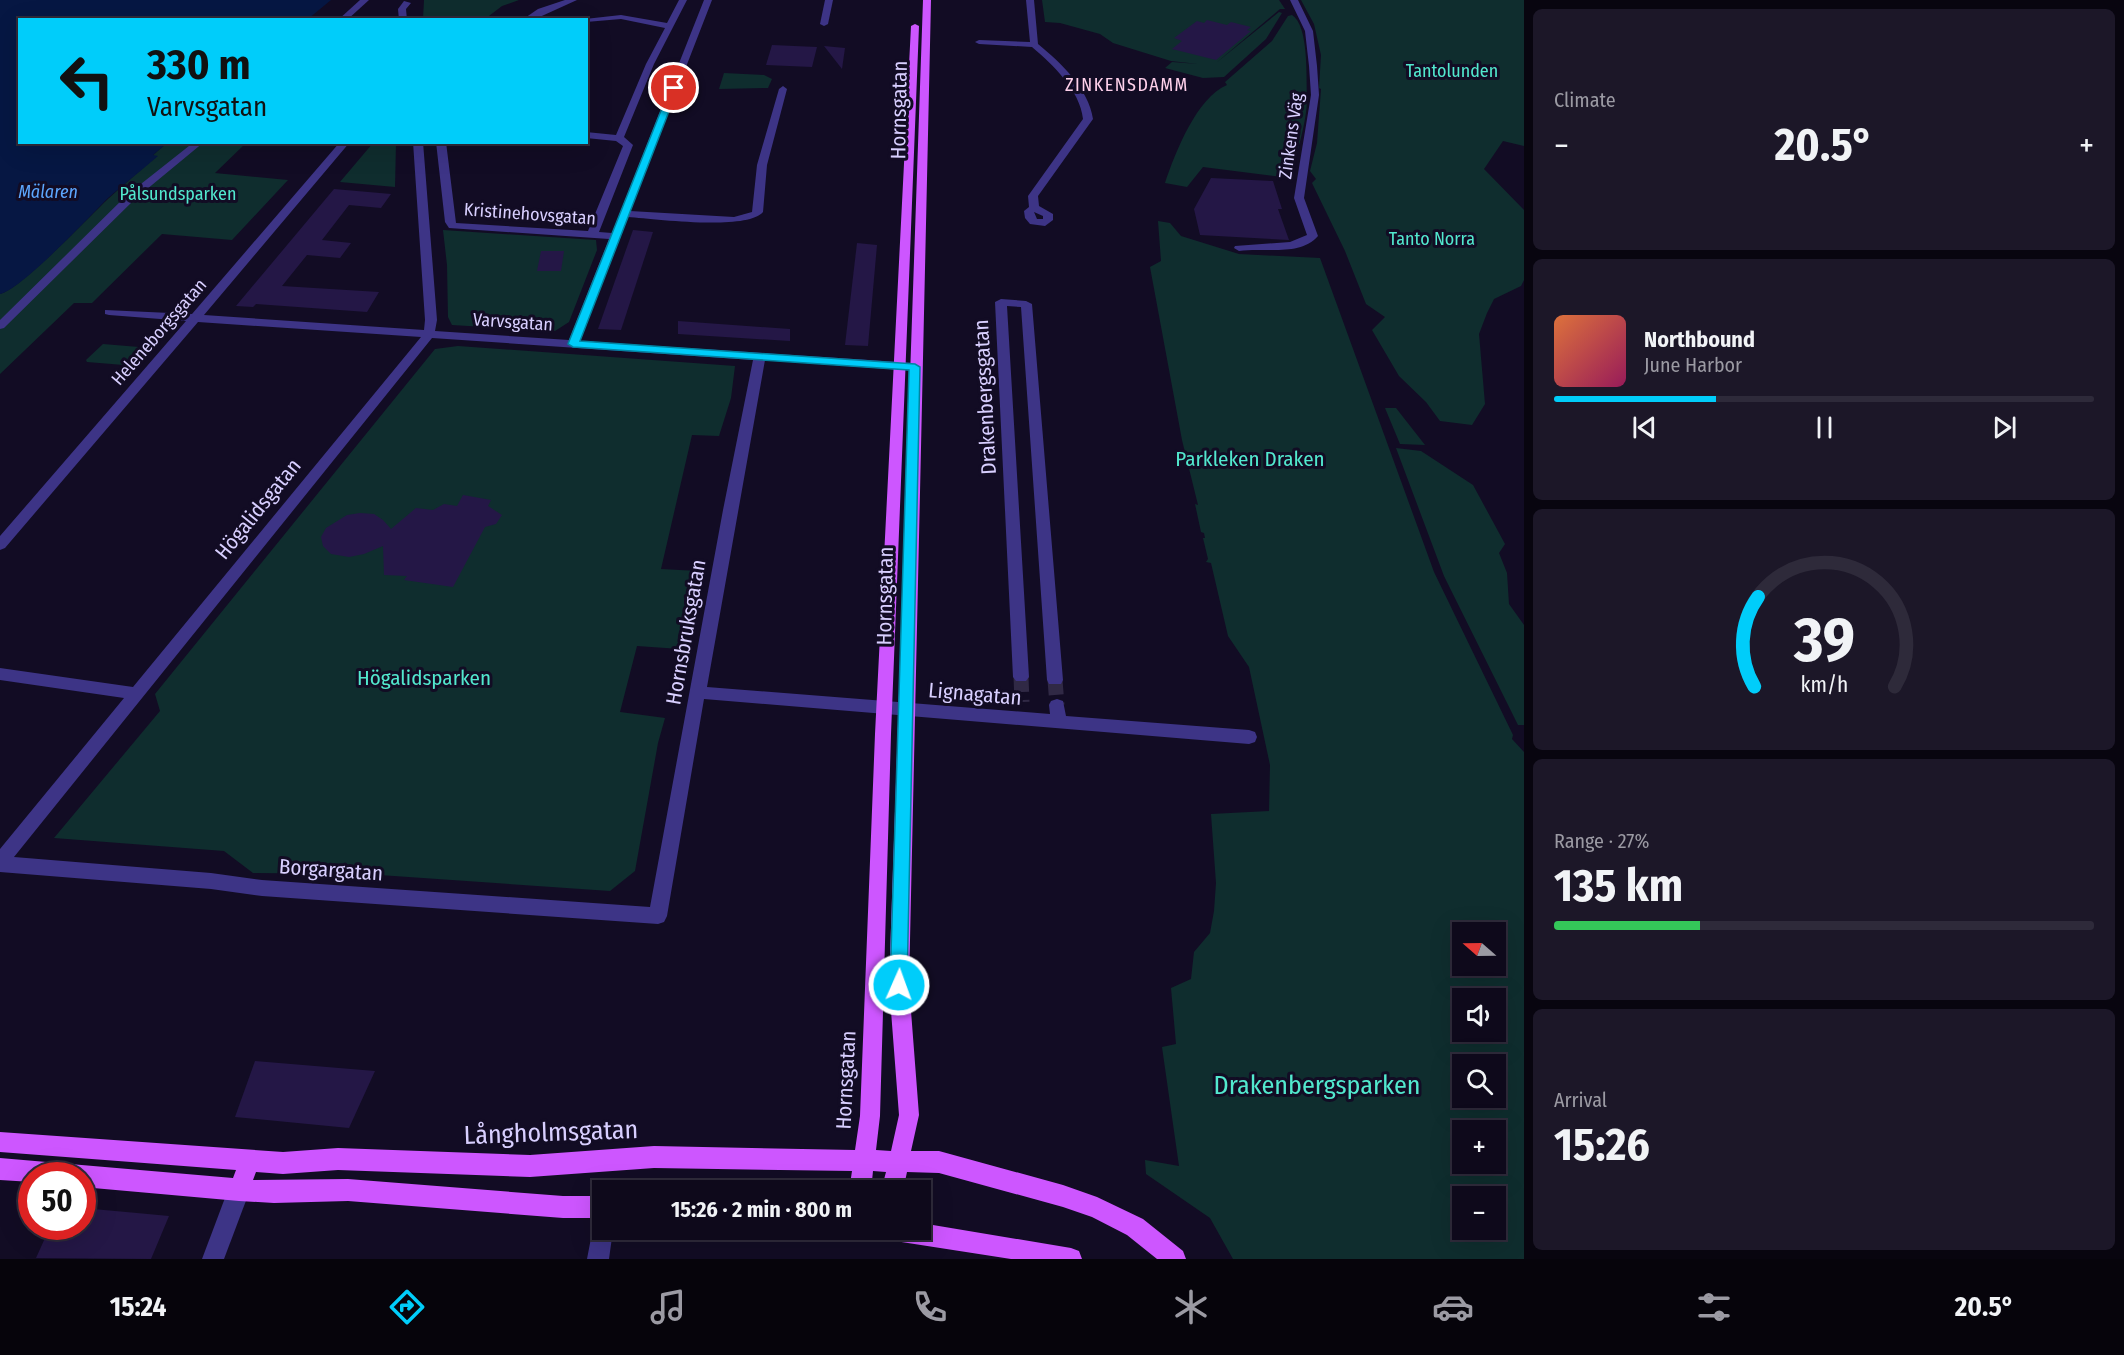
<!DOCTYPE html>
<html lang="en">
<head>
<meta charset="utf-8">
<style>
  :root { --surface:#0e091b; --page:#1c1728; --text:#f1f3f6; --muted:#9b9aa3; --line:#2e2a3a; --accent:#00cdfa }
  body { margin:0; font-family:"Fira Sans Condensed",sans-serif; background:var(--page); color:var(--text); height:100vh; display:flex; flex-direction:column; font-size:22px; white-space:nowrap }
  * { box-sizing:border-box; margin:0 }
  p { font-size:20px; color:var(--muted) }
  .icon { flex:none; width:33px; height:33px; fill:none; stroke:currentColor; stroke-width:2; stroke-linecap:round; stroke-linejoin:round }
  .map { position:relative; flex:1; overflow:hidden }
  .sheet { display:flex; flex-direction:column; gap:9px; padding:9px; background:#08050f; width:600px }
  .sheet>* { flex:none }
  .banner { position:absolute; left:18px; top:18px; width:570px; height:126px; border-radius:0px; box-shadow:0 6px 24px #0002,0 0 0 2px var(--line); background:#00cdfa; color:#111; overflow:hidden }
  .needle { width:39px; rotate:290deg }
  .controls { position:absolute; left:1452px; top:922px; display:grid; gap:12px }
  .controls a { display:grid; place-items:center; width:54px; height:54px; border-radius:0px; background:var(--surface); box-shadow:0 6px 24px #0002,0 0 0 2px var(--line); font-size:30px }
  .speed { position:absolute; left:18px; top:1162px; display:flex; gap:12px; font-size:30px; font-weight:700; text-align:center }
  .speed>* { display:grid; place-content:center; width:78px; height:78px; border-radius:50%; background:var(--surface); box-shadow:0 6px 24px #0002,0 0 0 2px var(--line); line-height:1 }
  .speed .limit { border:9px solid #d22; background:#fff; color:#111 }
  .pin { position:absolute; display:grid; place-items:center; width:51px; height:51px; color:#fff; margin:-26px; border:3px solid #fff; border-radius:50%; box-shadow:0 2px 6px #0007 }
  .me { position:absolute; width:66px; margin:-33px; rotate:2deg; stroke-linejoin:round; filter:drop-shadow(0 0 4px #0008) }
  .turn { display:flex; align-items:center; gap:21px; height:126px; padding:0 30px; font-size:27px }
  .turn .icon { width:78px; height:78px; stroke-width:2.5 }
  .turn b { display:block; font-size:42px; line-height:51px }
  .big { font-size:45px; font-weight:700; line-height:1.1 }
  .sheet .card { flex:1; display:flex; flex-direction:column; justify-content:center; gap:9px; min-width:0; padding:0 21px; border-radius:9px; background:var(--page) }
  .sheet .dial { align-items:center; gap:0 }
  .dial svg { height:156px; overflow:visible; fill:none; stroke:var(--line); stroke-width:7; stroke-linecap:round; text-anchor:middle }
  .dial text { fill:var(--text); stroke:none }
  .song { display:flex; align-items:center; gap:18px }
  .cover { width:72px; height:72px; border-radius:9px; background:linear-gradient(135deg,hsl(20 70% 55%),hsl(330 70% 35%)) }
  .played { height:6px; border-radius:3px; background:linear-gradient(90deg,var(--accent) 30%,var(--line) 30%) }
  .keys { display:flex; justify-content:space-around; direction:ltr }
  .heat { display:flex; justify-content:space-between; align-items:center; font-size:33px; direction:ltr }
  .charge { height:9px; border-radius:4px; background:linear-gradient(90deg,#34c759 27%,var(--line) 0) }
  .trip { position:absolute; left:592px; top:1180px; width:339px; height:60px; border-radius:0px; background:var(--surface); box-shadow:0 6px 24px #0002,0 0 0 2px var(--line); font-weight:700; line-height:60px; text-align:center }
  .menu { display:flex; height:96px; justify-content:space-around; align-items:center; background:#06040b; color:var(--muted) }
  .menu .icon { width:42px; height:42px }
  .menu .active { color:var(--accent) }
  .menu b { font-size:27px; color:var(--text) }
  main { display:flex; flex:1; min-height:0 }
  .map>svg:first-child { display:block }
  .green { fill:#0f2d2e; fill-rule:evenodd }
  .water { fill:#061743 }
  .building { fill:#241746 }
  .lines { fill:none; stroke-linecap:round; stroke-linejoin:round }
  .minor-tunnel { stroke:#302945; stroke-width:15; stroke-dasharray:15 8; stroke-linecap:butt }
  .minor { fill:#3d3486; fill-rule:evenodd }
  .major { fill:#cd56ff; fill-rule:evenodd }
  .route { fill:#00cdfa; stroke:#0085a2; stroke-width:1.5 }
  .labels { text-anchor:middle; stroke-width:6; stroke-linejoin:round; paint-order:stroke }
  .far-park-label { font-size:18px; fill:#52e8ce; stroke:#120c24 }
  .far-neighbourhood-label { font-size:18px; letter-spacing:1.5px; fill:#ffd1eb; stroke:#120c24 }
  .far-street-label { font-size:18px; fill:#d8cfff; stroke:#120c24 }
  .far-water-label { font-size:18px; font-style:italic; fill:#5da7ff; stroke:#120c24 }
  .street-label { font-size:21px; fill:#d8cfff; stroke:#120c24 }
  .park-label { font-size:21px; fill:#52e8ce; stroke:#120c24 }
  .near-park-label { font-size:26px; fill:#52e8ce; stroke:#120c24 }
  .near-street-label { font-size:26px; fill:#d8cfff; stroke:#120c24 }
</style>
</head>
<body>
<main>
<div class="map">
<svg width="1524" height="1259" viewBox="0 0 1524 1259">
  <rect width="100%" height="100%" fill="#120c24"/>
  <g class="green">
    <path d="M424,0H519L502,6L485,19H423Z"/>
    <path d="M1042,0H1279L1285,9H1280L1216,63L1279,12L1282,13L1266,39L1224,77L1203,78L1165,68L1172,62L1198,64L1171,61L1113,43L1100,34L1060,23L1045,22Z"/>
    <path d="M1301,0H1524V146L1503,141L1484,169L1524,210V280L1521,286L1494,299L1487,313L1479,334L1485,404L1472,425L1440,421L1426,402L1399,376L1372,330L1385,317L1366,304L1345,251L1312,183L1316,179L1310,171L1317,143L1321,89L1319,88L1321,55L1314,24Z"/>
    <path d="M1292,15C1309,26 1306,76 1307,95C1308,120 1296,154 1291,178L1203,167L1187,187L1165,183C1175,153 1197,97 1227,85L1225,82L1272,41L1288,16Z"/>
    <path d="M724,73L764,75L772,79L768,88L719,89Z"/>
    <path d="M167,143H246L215,173L288,180L232,240L162,234L92,303H74L0,374V294C21,289 89,217 108,199C124,184 141,170 157,156H152Z"/>
    <path d="M373,143H396L395,187L340,182Z"/>
    <path d="M1158,221L1170,223L1181,236L1239,254L1320,258L1434,572L1513,735L1512,739L1524,752V1259H1233L1210,1218L1146,1174L1145,1160L1179,1166L1162,1047L1176,1044L1171,988L1191,979L1194,952L1210,933L1214,911L1216,883L1211,814L1269,811L1270,765L1249,667L1228,636L1211,563L1206,562L1208,559L1203,538H1205L1204,533L1201,532L1195,504L1198,505L1182,440L1150,267L1161,261ZM1462,933H1496V966H1462ZM1462,999H1496V1032H1462ZM1462,1065H1496V1098H1462ZM1462,1131H1496V1164H1462ZM1462,1197H1496V1230H1462Z"/>
    <path d="M443,230L596,240L597,250L569,322L555,331L452,325L448,317L447,265Z"/>
    <path d="M103,344L151,348L136,366L87,362L86,360Z"/>
    <path d="M458,346L735,366L731,398L719,436L692,435L661,569L698,571L680,649L637,646L620,712L665,718L658,743L635,871L610,891L365,874L253,873L224,851L54,838L160,711L155,694L435,349Z"/>
    <path d="M1385,408H1396L1425,445L1400,444Z"/>
    <path d="M1396,448L1421,451L1473,485L1505,544L1499,553L1507,573L1509,604L1524,625V725H1518L1444,576Z"/>
  </g>
  <path class="water" d="M0,0H331L308,19L20,20V142L167,143L153,155L158,156C142,170 124,184 108,198C89,217 21,290 0,294Z"/>
  <g class="building">
    <path d="M1207,20L1227,25L1231,22L1251,27L1247,30L1251,31L1216,60L1172,49L1182,41L1174,38L1197,21L1204,23Z"/>
    <path d="M772,45L817,47L812,67L766,65Z"/>
    <path d="M824,46L845,48L842,69Z"/>
    <path d="M1211,178L1273,181L1282,209H1278L1289,240L1200,235L1194,209Z"/>
    <path d="M334,189L391,194L381,208L349,205L322,240L351,243L340,258L307,255L282,286L379,292L367,312L256,304L253,307L236,306Z"/>
    <path d="M633,230L653,232L621,330L598,329Z"/>
    <path d="M857,243L877,245L868,346L845,345Z"/>
    <path d="M541,251H564L561,271H537Z"/>
    <path d="M678,321L790,329V341L678,334Z"/>
    <path d="M463,495L491,500L488,506L502,515L496,524L485,527L453,587L404,580L407,576L384,575L383,546L364,554L349,557L331,554L323,546L321,537L326,528L347,515L360,513L374,514L383,520L391,529L416,508L433,510L444,504L457,506Z"/>
    <path d="M255,1061L375,1071L349,1128L235,1117Z"/>
    <path d="M82,1208L137,1213L169,1216L151,1259L36,1258L50,1227H82Z"/>
  </g>
  <g class="lines">
    <g class="minor-tunnel">
      <path d="M1021,677L1022,702"/>
      <path d="M1055,680L1057,705"/>
    </g>
    <g class="minor">
      <path d="M360,0H369L347,20H338Z"/>
      <path d="M565,0H577L533,20H522L538,9Z"/>
      <path d="M679,0H687L654,64L624,137L633,145L599,232L612,233L704,0H712L630,211L734,217L752,212L757,165L779,89L783,86L787,89L767,165L763,212C747,231 655,219 628,217L580,341L915,363L921,367L915,371L765,360L707,687L1050,714L1049,705L1051,701L1057,699L1063,701L1066,716L1249,730L1255,732L1257,737L1255,742L1249,744L704,699L667,916L664,922L658,924L262,896L211,889L0,872V849L124,698L0,680V668L133,687L421,337L198,322L5,548L0,550V536L186,321L109,315L105,314V310L192,314L340,142H350L204,315L424,330L425,320L413,142H423L437,320L435,331L569,340L609,239L449,228L445,222L436,142H446L456,223L588,231L623,146L616,141L586,138V132L616,135L646,64L665,28L621,19L586,22V20H576L621,15L667,23ZM432,338L753,360L723,510L650,907L262,880L211,873L14,857Z"/>
      <path d="M825,0H833L828,24L824,26L820,24Z"/>
      <path d="M1026,0H1034L1038,44C1060,62 1089,89 1093,119L1038,196L1039,206L1053,214V220L1045,226L1030,224L1025,218L1024,211L1029,207L1028,196L1083,119C1080,90 1053,65 1032,47L979,44L975,42L979,40L1030,42ZM1034,212L1043,216V219H1037Z"/>
      <path d="M1290,0H1298L1313,31L1317,66L1319,95L1304,198L1318,236C1300,257 1264,247 1239,251L1234,248L1235,246L1290,242L1307,235L1294,198L1311,95L1309,66L1305,31Z"/>
      <path d="M404,1L411,3L406,9L407,20H399L398,9Z"/>
      <path d="M194,142H204L135,199L4,328L0,329V320L127,195Z"/>
      <path d="M1001,299L1026,301L1032,304L1063,680L1061,684H1049L1047,680L1021,307L1007,306L1029,677L1026,681H1016L1013,677L995,302Z"/>
      <path d="M239,1179L247,1182L250,1190L224,1259H202L231,1182Z"/>
      <path d="M603,1214V1230H613L609,1259H587L595,1217Z"/>
    </g>
    <g class="major">
      <path d="M923,0H931L909,985L919,1115L911,1151H939L1063,1185L1097,1197L1143,1219L1183,1251L1186,1259H1157L1127,1235L1092,1217L1063,1207L939,1173L907,1172L903,1191H881L886,1172L873,1171L871,1191H849L852,1171L654,1168L530,1177L338,1170L283,1174L256,1172L253,1180L348,1179L563,1196H603V1218H563L348,1201L274,1203L239,1201L82,1187V1176H32V1182L0,1180V1158L233,1178L236,1170L0,1152V1132L283,1152L338,1148L530,1155L654,1146L855,1150L860,1116L875,734L911,26L915,24L919,26L891,734L880,1116L876,1150L891,1151L899,1115L889,985Z"/>
      <path d="M921,1223L1071,1248L1079,1251L1082,1259H1011L895,1241L887,1238L884,1230H921Z"/>
    </g>
  </g>
  <path class="route" d="M674,85L678,88L580,341L915,364L920,367L907,985L905,991L899,994L893,991L890,985L909,370L573,347L568,344L670,88Z"/>
  <g class="labels">
    <g class="far-park-label">
      <text x="1452" y="77">Tantolunden</text>
      <text x="178" y="200">Pålsundsparken</text>
      <text x="1432" y="245">Tanto Norra</text>
    </g>
    <g class="far-neighbourhood-label">
      <text x="1127" y="91">ZINKENSDAMM</text>
    </g>
    <g class="far-street-label">
      <text transform="translate(1291 136) rotate(-82)" y="6">Zinkens Väg</text>
      <text transform="translate(530 214) rotate(4)" y="6">Kristinehovsgatan</text>
      <text transform="translate(513 322) rotate(4)" y="6">Varvsgatan</text>
      <text transform="translate(159 332) rotate(-49)" y="6">Heleneborgsgatan</text>
    </g>
    <g class="far-water-label">
      <text x="48" y="198">Mälaren</text>
    </g>
    <g class="street-label">
      <text transform="translate(899 110) rotate(-89)" y="7">Hornsgatan</text>
      <text transform="translate(985 397) rotate(-93)" y="7">Drakenbergsgatan</text>
      <text transform="translate(258 509) rotate(-51)" y="7">Högalidsgatan</text>
      <text transform="translate(885 596) rotate(-89)" y="7">Hornsgatan</text>
      <text transform="translate(686 632) rotate(-80)" y="7">Hornsbruksgatan</text>
      <text transform="translate(975 694) rotate(5)" y="7">Lignagatan</text>
      <text transform="translate(331 870) rotate(4)" y="7">Borgargatan</text>
      <text transform="translate(846 1080) rotate(-87)" y="7">Hornsgatan</text>
    </g>
    <g class="park-label">
      <text x="1250" y="466">Parkleken Draken</text>
      <text x="424" y="685">Högalidsparken</text>
    </g>
    <g class="near-park-label">
      <text x="1317" y="1094">Drakenbergsparken</text>
    </g>
    <g class="near-street-label">
      <text transform="translate(551 1132) rotate(-2)" y="9">Långholmsgatan</text>
    </g>
  </g>
</svg>
<div class="controls">
<a><svg class="needle" viewBox="-14 -14 28 28"><path d="M0-13l5 13h-10z" fill="#e53935"/><path d="M0 13l5-13h-10z" fill="#9b9aa3"/></svg></a>
<a><svg class="icon" aria-label="sound" viewBox="0 0 24 24"><path d="M4 9h4l5-4v14l-5-4H4zM17 9q2 3 0 6"/></svg></a>
<a><svg class="icon" aria-label="search" viewBox="0 0 24 24"><circle cx="10" cy="10" r="6"/><path d="M15 15l6 6"/></svg></a>
<a>+</a>
<a>−</a>
</div>
<div class="speed"><div class="limit">50</div></div>
<div class="pin" style="left:674px;top:88px;background:#d93025"><svg class="icon" aria-label="arrive" viewBox="0 0 24 24"><path d="M6 21V4h12l-3 4 3 4H6"/></svg></div>
<svg class="me" style="left:899px;top:985px" viewBox="-20 -20 40 40"><circle r="17" fill="#00cdfa" stroke="#fff" stroke-width="3"/><path d="M0-11L8 9 0 5-8 9z" fill="#fff"/></svg>
<div class="trip">15:26 · 2 min · 800 m</div>
<div class="banner">
<div class="turn"><svg class="icon" aria-label="left" viewBox="0 0 24 24"><path d="M17 20v-9H6M10 6l-5 5 5 5"/></svg><div><b>330 m</b>Varvsgatan</div></div>
</div>
</div>
<section class="sheet">
<div class="card"><p>Climate</p>
<div class="heat"><a>−</a><b class="big">20.5°</b><a>+</a></div>
</div>
<div class="card">
<div class="song"><i class="cover"></i><div><b>Northbound</b><p>June Harbor</p></div></div>
<div class="played"></div>
<div class="keys"><svg class="icon" aria-label="previous" viewBox="0 0 24 24"><path d="M18 5L8 12l10 7zM5 5v14"/></svg><svg class="icon" aria-label="pause" viewBox="0 0 24 24"><path d="M8 5v14M16 5v14"/></svg><svg class="icon" aria-label="next" viewBox="0 0 24 24"><path d="M6 5l10 7-10 7zM19 5v14"/></svg></div>
</div>
<div class="card dial"><svg viewBox="0 0 100 80">
<path d="M14 69A42 42 0 1 1 86 69"/>
<path d="M14 69A42 42 0 0 1 16 23" stroke="#00cdfa"/>
<text x="50" y="56" font-size="32" font-weight="700">39</text>
<text x="50" y="72" font-size="11">km/h</text>
</svg></div>
<div class="card"><p>Range · 27%</p><b class="big">135 km</b><div class="charge"></div></div>
<div class="card"><p>Arrival</p><b class="big">15:26</b></div>
</section>
</main>
<nav class="menu">
<b>15:24</b>
<svg class="icon active" aria-label="directions" viewBox="0 0 24 24"><path d="M12 3l9 9-9 9-9-9zM9 14v-3h6M13 9l2 2-2 2"/></svg>
<svg class="icon" aria-label="music" viewBox="0 0 24 24"><path d="M9 18V5l10-2v13"/><circle cx="6" cy="18" r="3"/><circle cx="16" cy="16" r="3"/></svg>
<svg class="icon" aria-label="phone" viewBox="0 0 24 24"><path d="M5 4h4l2 5-3 2q2 4 5 5l2-3 5 2v4C11 20 4 13 5 4z"/></svg>
<svg class="icon" aria-label="climate" viewBox="0 0 24 24"><path d="M12 3v18M4 7l16 10M4 17L20 7"/></svg>
<svg class="icon" aria-label="car" viewBox="0 0 24 24"><path d="M5 17H2v-5l4-1 3-4h7l3 4 3 1v5h-3M9 17h6M6 11h13"/><circle cx="7" cy="17" r="2"/><circle cx="17" cy="17" r="2"/></svg>
<svg class="icon" aria-label="filters" viewBox="0 0 24 24"><path d="M4 7h16M4 17h16"/><circle cx="9" cy="7" r="2"/><circle cx="15" cy="17" r="2"/></svg>
<b>20.5°</b>
</nav>
</body>
</html>
